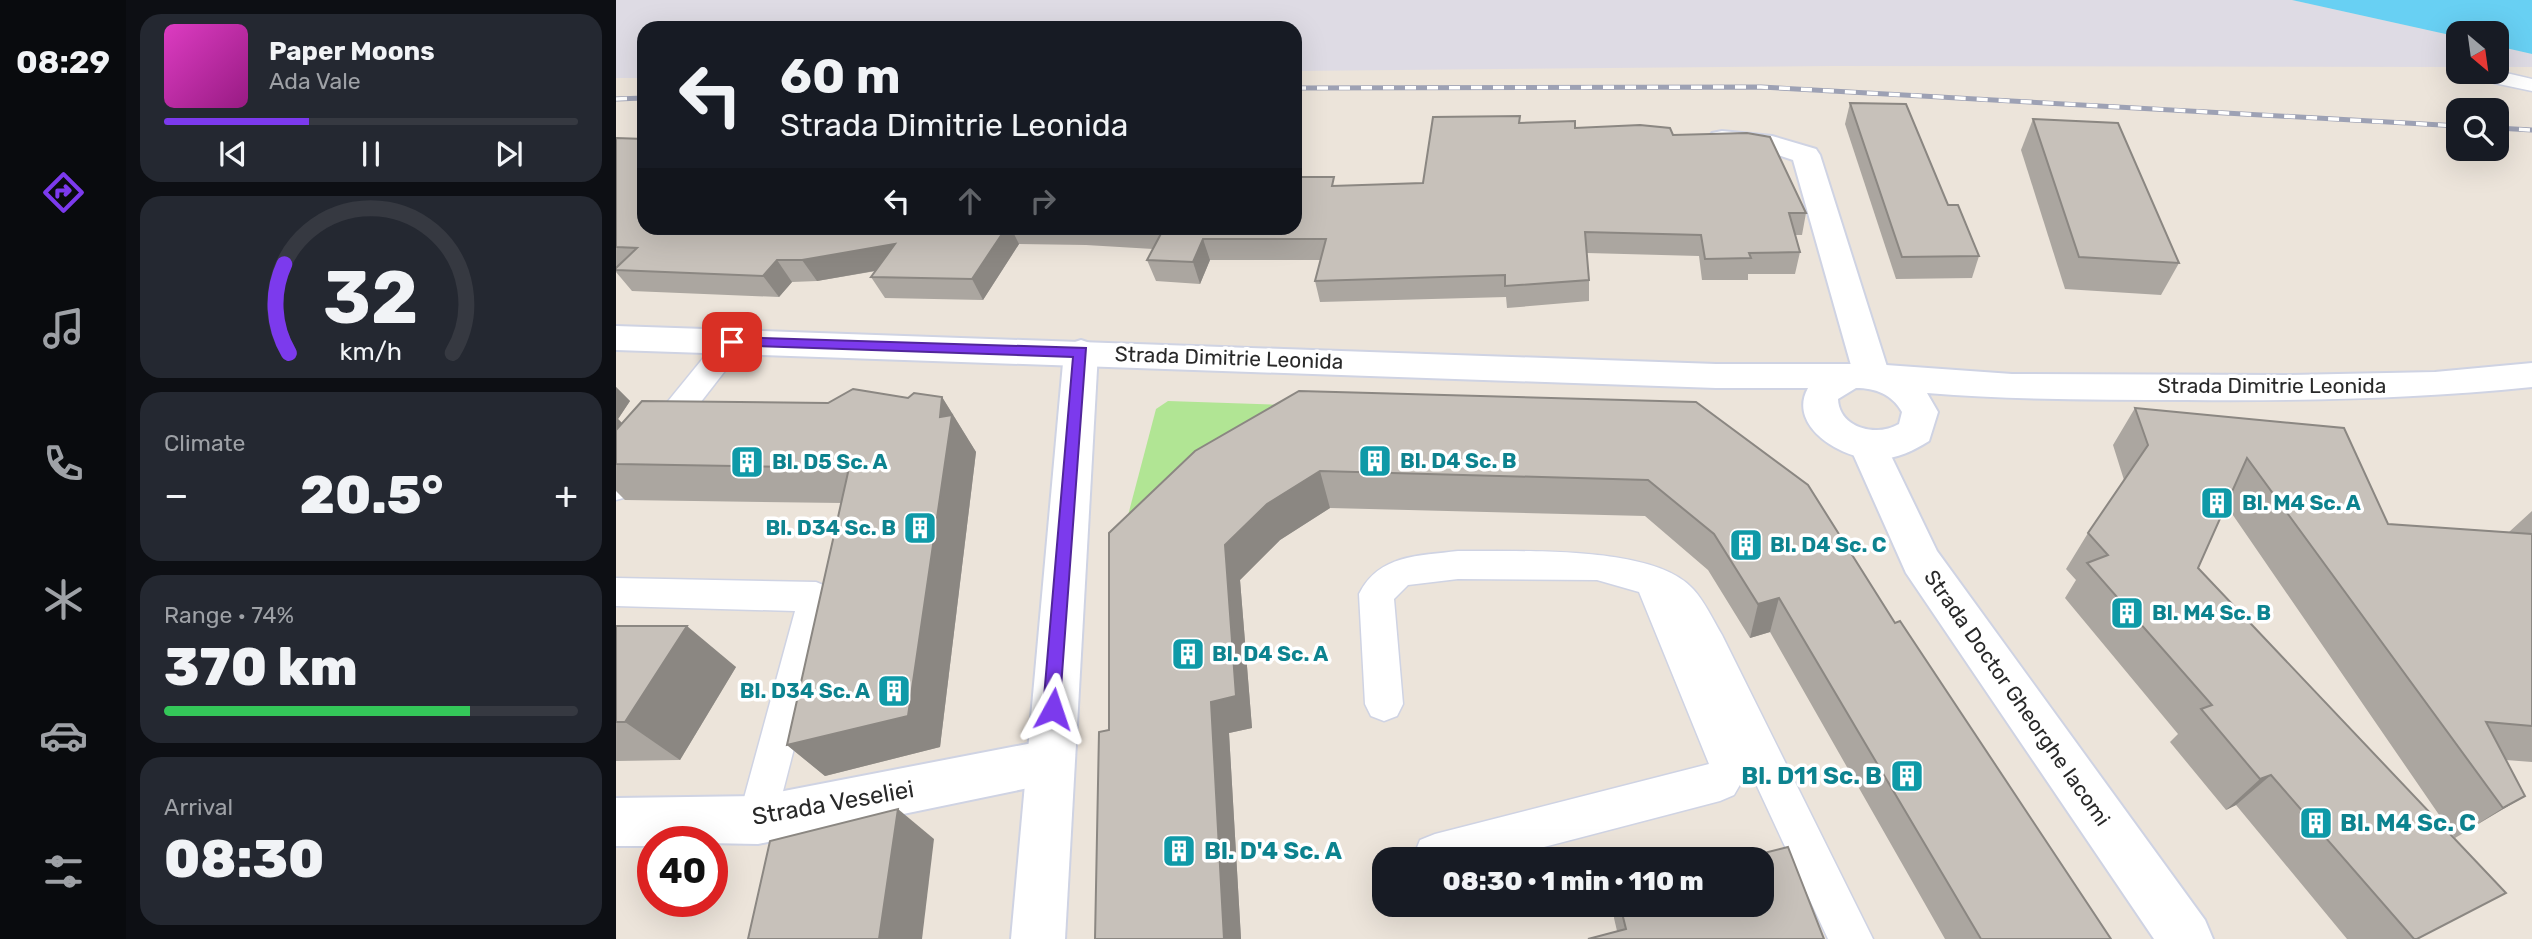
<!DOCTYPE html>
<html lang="en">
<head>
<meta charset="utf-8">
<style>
  :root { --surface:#171b24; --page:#242831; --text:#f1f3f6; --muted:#9ea1a6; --line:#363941; --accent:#7c3aed }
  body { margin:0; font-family:Rubik,sans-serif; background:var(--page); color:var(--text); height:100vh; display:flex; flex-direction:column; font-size:26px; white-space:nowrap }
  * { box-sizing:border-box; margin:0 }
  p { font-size:23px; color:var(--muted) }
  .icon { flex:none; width:38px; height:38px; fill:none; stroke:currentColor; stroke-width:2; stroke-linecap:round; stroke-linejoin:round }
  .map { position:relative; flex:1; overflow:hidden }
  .panel { display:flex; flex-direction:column; gap:14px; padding:14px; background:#0d0f14; width:490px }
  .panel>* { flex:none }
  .banner { position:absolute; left:21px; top:21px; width:665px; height:214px; border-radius:21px; box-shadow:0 7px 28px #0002; background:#171b24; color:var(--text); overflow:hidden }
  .needle { width:46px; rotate:151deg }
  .controls { position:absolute; left:1830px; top:21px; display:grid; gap:14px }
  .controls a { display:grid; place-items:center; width:63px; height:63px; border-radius:14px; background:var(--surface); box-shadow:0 7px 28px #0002; font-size:35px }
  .speed { position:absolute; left:21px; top:826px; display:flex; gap:14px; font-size:35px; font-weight:700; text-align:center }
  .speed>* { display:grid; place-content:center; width:91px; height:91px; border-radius:50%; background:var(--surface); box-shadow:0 7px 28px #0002; line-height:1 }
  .speed .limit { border:10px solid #d22; background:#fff; color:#111 }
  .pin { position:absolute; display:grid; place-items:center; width:60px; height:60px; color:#fff; margin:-30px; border-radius:14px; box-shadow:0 4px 10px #0006 }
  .me { position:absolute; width:77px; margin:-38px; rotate:5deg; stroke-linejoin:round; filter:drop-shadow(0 0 5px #0008) }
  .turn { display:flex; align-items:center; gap:24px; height:147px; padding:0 28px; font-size:32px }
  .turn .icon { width:91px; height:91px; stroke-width:2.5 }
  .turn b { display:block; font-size:49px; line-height:60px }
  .lanes { display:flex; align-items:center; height:66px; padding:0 28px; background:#0003; justify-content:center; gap:35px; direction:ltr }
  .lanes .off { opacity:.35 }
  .big { font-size:52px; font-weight:800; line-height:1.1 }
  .panel .tile { flex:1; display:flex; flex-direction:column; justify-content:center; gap:10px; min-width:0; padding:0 24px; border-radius:21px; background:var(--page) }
  .panel .dial { align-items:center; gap:0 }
  .dial svg { height:182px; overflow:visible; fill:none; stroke:var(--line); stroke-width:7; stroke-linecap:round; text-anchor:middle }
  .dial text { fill:var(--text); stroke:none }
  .song { display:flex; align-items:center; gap:21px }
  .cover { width:84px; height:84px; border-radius:10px; background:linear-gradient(135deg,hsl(310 70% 55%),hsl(310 70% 35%)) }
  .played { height:7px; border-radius:4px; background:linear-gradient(90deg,var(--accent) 35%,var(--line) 35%) }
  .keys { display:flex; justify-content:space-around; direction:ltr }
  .heat { display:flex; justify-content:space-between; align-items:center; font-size:38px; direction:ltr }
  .charge { height:10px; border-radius:5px; background:linear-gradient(90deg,#34c759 74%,var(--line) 0) }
  .trip { position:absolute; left:756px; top:847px; width:402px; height:70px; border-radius:21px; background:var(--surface); box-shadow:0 7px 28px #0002; font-weight:800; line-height:70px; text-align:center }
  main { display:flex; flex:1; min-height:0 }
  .menu { display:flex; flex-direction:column; width:126px; justify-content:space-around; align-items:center; background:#090b0e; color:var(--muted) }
  .menu .icon { width:49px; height:49px }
  .menu .selected { color:var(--accent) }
  .menu b { font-size:32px; color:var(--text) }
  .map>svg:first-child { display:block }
  .industrial { fill:#dedbe4 }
  .green { fill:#b1e594 }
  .water { fill:#68d0f3 }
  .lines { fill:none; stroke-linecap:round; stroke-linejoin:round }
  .service-casing { stroke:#cfd3e3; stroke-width:3 }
  .minor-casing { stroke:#cfd3e3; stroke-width:4 }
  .tertiary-casing { stroke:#cfd3e3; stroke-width:4 }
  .secondary-casing { stroke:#cfd3e3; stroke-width:4 }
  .service { fill:#fff; fill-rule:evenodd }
  .minor { fill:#fff; fill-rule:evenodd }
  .tertiary { fill:#fff; fill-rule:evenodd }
  .secondary { fill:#fff; fill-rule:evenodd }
  .rail-casing { stroke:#9da1b4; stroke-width:5 }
  .rail { stroke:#fff; stroke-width:3.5; stroke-dasharray:11; stroke-linecap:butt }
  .wall { fill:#aba6a0 }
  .shaded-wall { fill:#8b8782 }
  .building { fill:#c7c1ba; stroke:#8b8782; stroke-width:2 }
  .route { fill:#7c3aed; stroke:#51269a; stroke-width:2 }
  .labels { text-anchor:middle; stroke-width:7; stroke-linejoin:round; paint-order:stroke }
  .street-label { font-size:21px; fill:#292929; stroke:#fff }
  .culture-label { font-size:21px; font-weight:bold; fill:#0d838f; stroke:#fff; text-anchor:start }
  .near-culture-label { font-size:24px; font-weight:bold; fill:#0d838f; stroke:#fff; text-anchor:start }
  .near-street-label { font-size:24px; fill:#292929; stroke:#fff }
</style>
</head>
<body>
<main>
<nav class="menu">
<b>08:29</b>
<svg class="icon selected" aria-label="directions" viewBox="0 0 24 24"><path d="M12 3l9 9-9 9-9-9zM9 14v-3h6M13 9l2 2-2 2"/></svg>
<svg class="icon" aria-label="music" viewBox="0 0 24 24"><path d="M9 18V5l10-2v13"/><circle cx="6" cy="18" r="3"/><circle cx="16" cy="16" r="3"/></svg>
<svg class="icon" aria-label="phone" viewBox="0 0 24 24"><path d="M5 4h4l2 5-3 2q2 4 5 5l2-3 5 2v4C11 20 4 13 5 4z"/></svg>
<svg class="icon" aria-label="climate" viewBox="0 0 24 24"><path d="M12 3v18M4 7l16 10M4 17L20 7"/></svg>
<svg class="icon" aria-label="car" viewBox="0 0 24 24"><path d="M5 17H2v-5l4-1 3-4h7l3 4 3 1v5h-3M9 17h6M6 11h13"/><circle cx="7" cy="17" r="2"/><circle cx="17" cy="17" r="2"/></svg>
<svg class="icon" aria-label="filters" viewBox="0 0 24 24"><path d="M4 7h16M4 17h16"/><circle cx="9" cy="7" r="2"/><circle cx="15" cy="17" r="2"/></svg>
</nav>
<section class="panel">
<div class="tile">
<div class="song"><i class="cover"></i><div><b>Paper Moons</b><p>Ada Vale</p></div></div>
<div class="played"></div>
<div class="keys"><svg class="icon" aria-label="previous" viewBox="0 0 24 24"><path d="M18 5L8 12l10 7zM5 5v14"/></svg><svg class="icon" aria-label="pause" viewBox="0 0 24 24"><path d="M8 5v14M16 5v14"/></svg><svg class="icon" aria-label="next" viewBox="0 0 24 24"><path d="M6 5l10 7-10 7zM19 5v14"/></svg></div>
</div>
<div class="tile dial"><svg viewBox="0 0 100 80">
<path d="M14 69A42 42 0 1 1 86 69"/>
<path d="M14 69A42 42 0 0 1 12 30" stroke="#7c3aed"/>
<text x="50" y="56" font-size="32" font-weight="700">32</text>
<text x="50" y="72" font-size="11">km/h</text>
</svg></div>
<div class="tile"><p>Climate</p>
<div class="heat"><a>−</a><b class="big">20.5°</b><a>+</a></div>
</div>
<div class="tile"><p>Range · 74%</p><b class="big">370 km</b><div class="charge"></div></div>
<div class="tile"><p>Arrival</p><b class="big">08:30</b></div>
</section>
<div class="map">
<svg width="1916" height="939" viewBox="0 0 1916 939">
  <rect width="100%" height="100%" fill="#ece4da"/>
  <g class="industrial">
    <path d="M0,0H1676L1843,37V67L1216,66L679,71V28H28V78H0Z"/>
    <path d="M1881,46L1916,54V67H1881Z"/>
  </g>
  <path class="green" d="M552,401L727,407L510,523L540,409Z"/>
  <path class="water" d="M1676,0H1916V54L1881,46V33H1843V37Z"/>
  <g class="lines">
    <defs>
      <g id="service">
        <path d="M1886,72L1916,79V91L1878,83L1875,78Z"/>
        <path d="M116,332L126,335L130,342L126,349L11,497L0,500V465L106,335Z"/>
        <path d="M842,551C899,552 1037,544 1077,589C1089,602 1097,620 1106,635L1257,939H1212L1133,769L1118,795L1104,801L882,859H800L798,855L804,840L819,834L1093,764L1023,592L981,580L842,579L792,585L778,599L787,704L781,716L768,721L755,716L749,704L743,594C763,554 803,556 842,551Z"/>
        <path d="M0,578L200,582L212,587L217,597L156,834L142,840L128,834L122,820L179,611L0,606Z"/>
      </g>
      <g id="minor">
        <path d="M1106,131L1156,136L1200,149L1204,155L1274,376L1269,385L1256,388L1243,385L1238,376L1177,160L1153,152L1096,145L1092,139L1096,133Z"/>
        <path d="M432,740L449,746L456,762L449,778L432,784L142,844L37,842V846H0V798L142,796Z"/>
      </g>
      <g id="tertiary">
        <path d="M465,340L477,344L482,352L449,939H395L448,352L453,344Z"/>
        <path d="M1252,431L1265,435L1321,551L1589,920L1597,939H1538L1290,573L1233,445L1239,435Z"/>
      </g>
      <path id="secondary" d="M0,326L1100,364H1256L1396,374L1674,375L1819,372L1916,363V387C1801,399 1687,401 1571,400C1484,400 1398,400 1311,393L1322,412L1313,441C1299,450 1280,459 1263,459C1229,461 1170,427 1192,388H1100L0,350ZM1240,388C1259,388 1276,394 1286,412L1283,424C1262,437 1223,429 1222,399Z"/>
    </defs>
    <use href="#service" class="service-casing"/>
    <use href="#minor" class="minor-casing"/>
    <use href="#tertiary" class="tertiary-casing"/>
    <use href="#secondary" class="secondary-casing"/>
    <use href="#service" class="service"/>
    <use href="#minor" class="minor"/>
    <use href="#tertiary" class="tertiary"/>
    <use href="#secondary" class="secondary"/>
    <defs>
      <g id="rail">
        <path d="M679,88L1145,87L1843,126"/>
        <path d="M0,99L28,98"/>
        <path d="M1881,128L1916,130"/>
      </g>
    </defs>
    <use href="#rail" class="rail-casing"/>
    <use href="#rail" class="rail"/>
  </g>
  <g class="wall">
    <path d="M1234,103L1332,205L1363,256L1356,278L1280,279L1229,124Z"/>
    <path d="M1417,119L1563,263L1545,295L1449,289L1405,150Z"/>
    <path d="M904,123L959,128L1057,135L1190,213L1186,235H1179L1184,252L1179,274H1132V280H1086L1083,256L971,253L973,280V301L891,308L890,297L704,302L699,281L705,260H594L584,284L540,281L531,260L537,249L470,245L403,244L367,300L269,298L255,277L260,271L201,281L176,282L163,297L16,291L0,272V138L28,228H679L719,186L807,183Z"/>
    <path d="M0,387L14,401L2,419L6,423L212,403L326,397L360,452L324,747L209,776L171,745L226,503L9,500L0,491Z"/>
    <path d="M1080,402L1279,623L1495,939H1329L1154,632L1134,638L1092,570L1029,516L714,508L664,540L624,580L636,728L613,733L625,939H479L493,730L579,451Z"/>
    <path d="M1519,408L1772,524L1893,532L1916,511V762L1890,760L1909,796L1839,838L1610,505L1582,568L1801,939H1731L1620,805L1610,810L1554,742L1562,734L1449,598L1460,580L1450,569L1472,533L1508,480L1497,445Z"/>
    <path d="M0,626L120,667L64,760L0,761Z"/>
    <path d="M999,905H1146L1001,931L998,918Z"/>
  </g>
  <g class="shaded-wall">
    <path d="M390,228H395L403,244L367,300L356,279Z"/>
    <path d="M587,239L594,260L584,284L577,262Z"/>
    <path d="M279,244L292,265L201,281L186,260Z"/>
    <path d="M161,260L176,282L163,297L147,276Z"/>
    <path d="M0,387L14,401L2,419L20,437L0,462Z"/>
    <path d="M326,397L360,452L324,747L209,776L171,745Z"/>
    <path d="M704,471L714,508L664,540L624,580L636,728L613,733L625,939H608L595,702L609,545L651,504Z"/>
    <path d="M1163,598L1154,632L1134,638L1142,604Z"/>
    <path d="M71,626L120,667L64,760L9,722Z"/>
    <path d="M1655,775L1620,805L1610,810L1644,779Z"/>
    <path d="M1909,796L1860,825L1839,838L1887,808Z"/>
    <path d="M282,809L318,839L306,939H263Z"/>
  </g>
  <g class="building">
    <path d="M1234,103L1290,104L1332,205H1342L1363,256L1286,257Z"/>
    <path d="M904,116L903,123L959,121V128L1024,125L1054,128L1057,135L1131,133L1154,137L1190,213H1173L1184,252L1133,253L1135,258L1089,259L1085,235L969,232L973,280L889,286V275L699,281L710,239H587L577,262L531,260L548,228H532H679V177H718L716,186L807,183L817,117Z"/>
    <path d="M1417,119L1502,123L1563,263L1463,257Z"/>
    <path d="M0,138L28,139V228H390L356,279L255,277L279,244L186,260H161L147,276L0,270V268L21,248L0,247Z"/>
    <path d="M237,389L292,398L298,393L326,397L324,417L336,415L292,716L171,745L233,468L0,464V430L26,401L212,403Z"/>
    <path d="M683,391L1080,402L1192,485L1279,623L1284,621L1495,939H1365L1163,598L1142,604L1098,534L1032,480L704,471L651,504L609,545L620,696L595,702L608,939H479L483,732L493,730V533L579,451Z"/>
    <path d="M1519,408L1728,428L1772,524L1916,534V726L1870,722L1909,796L1887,808L1631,458L1582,568L1890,893L1801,939H1798L1655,775L1644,779L1585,709L1596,705L1471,563L1492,555L1472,533L1532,445Z"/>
    <path d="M0,626H71L9,722H0Z"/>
    <path d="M282,809L263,939H132L154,841Z"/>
    <path d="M1172,847L1208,939H972L1010,929L1004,905H1146V859H1124Z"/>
  </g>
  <path class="route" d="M116,337L470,348L443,715L437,717L430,715L427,709L457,357L111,345V338Z"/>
  <defs>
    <symbol id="building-square" viewBox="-11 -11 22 22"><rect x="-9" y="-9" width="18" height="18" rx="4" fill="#0f9aa8" stroke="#fff"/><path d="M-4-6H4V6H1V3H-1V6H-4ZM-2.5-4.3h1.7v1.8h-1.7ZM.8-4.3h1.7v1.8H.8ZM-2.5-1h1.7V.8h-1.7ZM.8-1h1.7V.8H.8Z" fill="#fff"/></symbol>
  </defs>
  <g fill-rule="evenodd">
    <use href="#building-square" x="740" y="442" width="38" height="38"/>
    <use href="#building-square" x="112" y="443" width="38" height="38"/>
    <use href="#building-square" x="1582" y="484" width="38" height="38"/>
    <use href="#building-square" x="285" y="509" width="38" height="38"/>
    <use href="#building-square" x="1111" y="526" width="38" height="38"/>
    <use href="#building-square" x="1492" y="594" width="38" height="38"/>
    <use href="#building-square" x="553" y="635" width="38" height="38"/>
    <use href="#building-square" x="259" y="672" width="38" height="38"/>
    <use href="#building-square" x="1272" y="757" width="38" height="38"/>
    <use href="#building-square" x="1681" y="804" width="38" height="38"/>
    <use href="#building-square" x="544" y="832" width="38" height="38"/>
  </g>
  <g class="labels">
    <g class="street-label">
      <text transform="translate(613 358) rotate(2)" y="7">Strada Dimitrie Leonida</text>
      <text x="1656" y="393">Strada Dimitrie Leonida</text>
      <text transform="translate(1401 698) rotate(55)" y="7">Strada Doctor Gheorghe Iacomi</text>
    </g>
    <g class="culture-label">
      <text x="784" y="468">Bl. D4 Sc. B</text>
      <text x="156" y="469">Bl. D5 Sc. A</text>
      <text x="1626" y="510">Bl. M4 Sc. A</text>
      <text x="280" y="535" text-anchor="end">Bl. D34 Sc. B</text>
      <text x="1154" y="552">Bl. D4 Sc. C</text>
      <text x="1536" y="620">Bl. M4 Sc. B</text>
      <text x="596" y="661">Bl. D4 Sc. A</text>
      <text x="254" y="698" text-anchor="end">Bl. D34 Sc. A</text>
    </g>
    <g class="near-culture-label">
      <text x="1266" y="784" text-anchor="end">Bl. D11 Sc. B</text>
      <text x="1724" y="831">Bl. M4 Sc. C</text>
      <text x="588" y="859">Bl. D'4 Sc. A</text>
    </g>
    <g class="near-street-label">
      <text transform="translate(217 803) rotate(-10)" y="8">Strada Veseliei</text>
    </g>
  </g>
</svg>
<div class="controls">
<a><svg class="needle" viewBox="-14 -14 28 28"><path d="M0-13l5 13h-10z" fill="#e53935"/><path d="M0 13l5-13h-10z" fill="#9ea1a6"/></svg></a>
<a><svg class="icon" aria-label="search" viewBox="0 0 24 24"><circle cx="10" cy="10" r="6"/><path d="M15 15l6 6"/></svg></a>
</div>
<div class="speed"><div class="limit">40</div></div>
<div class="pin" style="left:116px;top:342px;background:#d93025"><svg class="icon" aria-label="arrive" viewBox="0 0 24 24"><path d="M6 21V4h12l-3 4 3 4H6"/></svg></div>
<svg class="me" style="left:437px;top:709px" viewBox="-20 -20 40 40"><path d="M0-17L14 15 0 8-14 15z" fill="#7c3aed" stroke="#fff" stroke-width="4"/></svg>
<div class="trip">08:30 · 1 min · 110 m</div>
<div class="banner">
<div class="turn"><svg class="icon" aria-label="left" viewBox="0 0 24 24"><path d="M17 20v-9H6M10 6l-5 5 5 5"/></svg><div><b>60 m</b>Strada Dimitrie Leonida</div></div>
<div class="lanes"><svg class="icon" aria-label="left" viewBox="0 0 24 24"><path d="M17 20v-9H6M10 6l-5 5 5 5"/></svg><svg class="icon off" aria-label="ahead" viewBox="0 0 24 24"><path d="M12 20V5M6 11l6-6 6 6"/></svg><svg class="icon off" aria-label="right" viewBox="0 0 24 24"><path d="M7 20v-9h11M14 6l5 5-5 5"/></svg></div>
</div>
</div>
</main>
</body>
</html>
